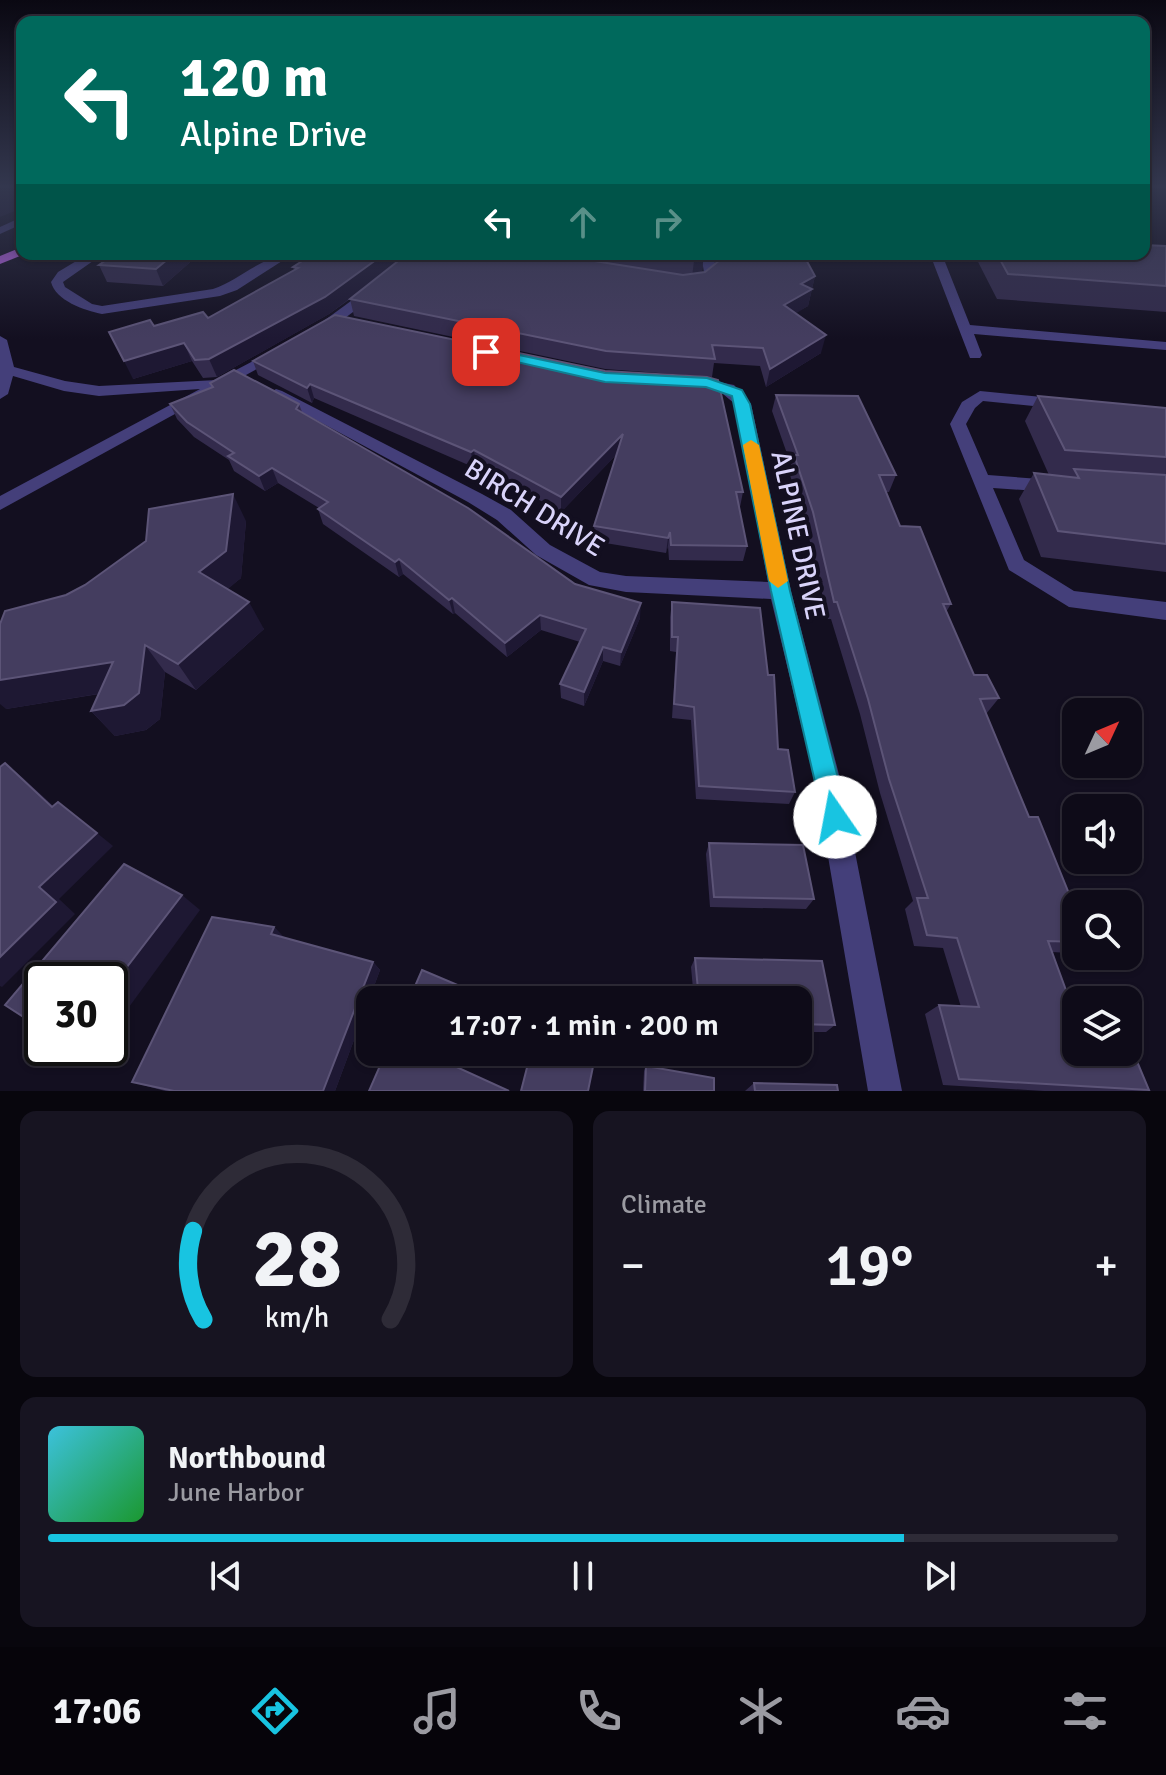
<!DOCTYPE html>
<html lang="en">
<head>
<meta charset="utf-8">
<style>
  :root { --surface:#0e0b18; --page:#171421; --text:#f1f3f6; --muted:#9b9ba2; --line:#2e2b37; --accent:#18c4e1 }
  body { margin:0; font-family:Signika,sans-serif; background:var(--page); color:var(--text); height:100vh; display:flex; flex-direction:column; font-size:30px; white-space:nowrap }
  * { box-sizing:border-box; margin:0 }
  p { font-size:26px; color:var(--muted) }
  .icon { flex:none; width:44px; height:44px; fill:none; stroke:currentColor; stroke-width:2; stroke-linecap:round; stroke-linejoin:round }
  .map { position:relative; height:1091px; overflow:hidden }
  .panel { display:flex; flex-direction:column; gap:20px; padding:20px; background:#08060d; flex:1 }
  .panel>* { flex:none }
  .guide { position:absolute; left:16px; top:16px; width:1134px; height:244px; border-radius:16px; box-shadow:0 2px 6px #0004,0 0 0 2px var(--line); background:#00695c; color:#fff; overflow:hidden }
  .needle { width:52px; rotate:46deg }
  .controls { position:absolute; left:1062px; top:698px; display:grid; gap:16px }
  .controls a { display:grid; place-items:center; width:80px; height:80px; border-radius:16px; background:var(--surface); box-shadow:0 2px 6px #0004,0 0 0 2px var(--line); font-size:40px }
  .speed { position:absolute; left:24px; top:962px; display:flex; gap:16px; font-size:40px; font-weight:700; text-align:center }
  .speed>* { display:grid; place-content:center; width:104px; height:104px; border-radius:50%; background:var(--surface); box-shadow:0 2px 6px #0004,0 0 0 2px var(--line); line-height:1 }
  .speed .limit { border:4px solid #111; border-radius:12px; background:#fff; color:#111 }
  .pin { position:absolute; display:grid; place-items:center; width:68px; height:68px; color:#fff; margin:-34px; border-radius:16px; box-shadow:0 4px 12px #0006 }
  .me { position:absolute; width:88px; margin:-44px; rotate:348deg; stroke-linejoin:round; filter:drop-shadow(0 0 6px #0008) }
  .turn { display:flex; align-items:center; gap:28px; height:168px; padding:0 32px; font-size:36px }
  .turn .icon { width:104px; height:104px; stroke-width:2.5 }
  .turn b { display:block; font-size:56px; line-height:68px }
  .lanes { display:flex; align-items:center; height:76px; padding:0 32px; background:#0003; justify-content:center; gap:40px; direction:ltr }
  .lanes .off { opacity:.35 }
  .big { font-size:60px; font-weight:600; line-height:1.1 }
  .panel .tile { flex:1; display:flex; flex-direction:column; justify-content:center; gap:12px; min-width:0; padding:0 28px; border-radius:16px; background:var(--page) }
  .panel .dial { align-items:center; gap:0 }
  .dial svg { height:208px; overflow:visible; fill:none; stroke:var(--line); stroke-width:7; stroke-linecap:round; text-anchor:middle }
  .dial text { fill:var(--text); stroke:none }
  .song { display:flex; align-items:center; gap:24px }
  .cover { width:96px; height:96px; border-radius:12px; background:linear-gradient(135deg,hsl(190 70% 55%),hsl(130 70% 35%)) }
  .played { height:8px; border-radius:4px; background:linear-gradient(90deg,var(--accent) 80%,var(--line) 80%) }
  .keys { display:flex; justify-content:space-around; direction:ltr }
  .heat { display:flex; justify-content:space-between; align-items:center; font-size:44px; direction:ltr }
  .panel .tiles { flex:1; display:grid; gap:20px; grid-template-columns:1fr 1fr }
  .tile:last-child { grid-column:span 2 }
  .trip { position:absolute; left:356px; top:986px; width:456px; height:80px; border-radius:16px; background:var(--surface); box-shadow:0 2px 6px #0004,0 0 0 2px var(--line); font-weight:600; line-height:80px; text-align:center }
  .tabs { display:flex; height:128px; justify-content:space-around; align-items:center; background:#06040a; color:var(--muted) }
  .tabs .icon { width:56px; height:56px }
  .tabs .on { color:var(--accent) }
  .tabs b { font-size:36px; color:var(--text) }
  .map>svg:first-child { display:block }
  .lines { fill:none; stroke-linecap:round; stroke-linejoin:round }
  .minor { fill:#443f7a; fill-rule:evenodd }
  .major { fill:#c166ef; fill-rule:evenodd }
  .wall { fill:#332b4c }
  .shaded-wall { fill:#1e1833 }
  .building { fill:#443d5f; stroke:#5c5477; stroke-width:2 }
  .route { fill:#18c4e1; stroke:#107f92; stroke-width:2 }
  .slow { fill:#f59e0b }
  .labels { text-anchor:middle; stroke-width:8; stroke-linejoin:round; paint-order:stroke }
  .street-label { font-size:28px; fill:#d9d3fa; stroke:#130f20 }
</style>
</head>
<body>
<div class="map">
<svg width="1166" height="1091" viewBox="0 0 1166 1091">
  <rect width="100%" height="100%" fill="#130f20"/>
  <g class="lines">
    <g class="minor">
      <path d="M22,217V224L0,234V227Z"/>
      <path d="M88,254H103L63,282L65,287L92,304L102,306L213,289C240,280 264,254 293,254L237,290L220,296L102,314C84,310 56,301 51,282L58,272Z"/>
      <path d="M701,254H713L717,273L700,286H690V280L704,272Z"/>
      <path d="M935,259L945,262L970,325L1166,342V350L974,334L982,355L980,358H970L933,262Z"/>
      <path d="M366,290L378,293L324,334H314V328Z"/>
      <path d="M0,336L7,340L14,367L65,381L99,386L217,380L272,351H282L284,354L0,510V496L200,389L99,396L64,391L13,376L8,394L0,399Z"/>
      <path d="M694,377L734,385L751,404L791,591L842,786L902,1091H868L816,786L771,599L626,592L589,585L536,555L497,520L468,502L268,394L276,389L282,391L482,494L511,510L550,545L600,572L626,576L768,582L735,404L717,389L689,385L686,382Z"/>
      <path d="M980,391L1063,399L1071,404L1063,409L983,401L975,408L966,424L988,475L1053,480L1062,486L1053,492L993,488L1024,560L1074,591L1166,602V620L1069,607L1009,570L950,424L962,402Z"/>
    </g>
    <path class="major" d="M22,247V254H25L0,264V256Z"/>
  </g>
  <g class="wall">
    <path d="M1166,246V312L997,299L976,258L978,254H1144Z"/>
    <path d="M115,254H252L247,257L230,258L221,262L196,257L163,286L107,282L99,265Z"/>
    <path d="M313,254H704L702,271L698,273L705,272L717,262L715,254H803L815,276L808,306L795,313L821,353L766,387L760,366L714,363L712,377L605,369L354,316L350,299L329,314L217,377L203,378L192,361L133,379L154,326L208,318L294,270L293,267Z"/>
    <path d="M335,315L743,492L740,507H739L747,546L743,561L669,560L668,546L666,553L593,541L594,526L616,455L561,512L476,465L473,467L314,398L312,403L258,375L253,361Z"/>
    <path d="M210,383L299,404L302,412L575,584L640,618L620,666L603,661L584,706L561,698L560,684L580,642L541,630L507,657L455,613L453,614L403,574L399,577L323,524L318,509L319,508L278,483L265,491L234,471L229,460L194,437L177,419L170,404L212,387Z"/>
    <path d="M776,395L896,475L889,492H886L900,526L951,604L946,612L974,675L999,698L986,714L1029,817L1076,911V950L1070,953L1052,952L1074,1012L1149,1090L1144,1091H1044L943,1085L925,1014L939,1005L961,1007L943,948L914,946L905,909L913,901L880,793L860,714L831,619H828L807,529L789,472L791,465L772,411Z"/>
    <path d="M1038,396L1166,408V572L1041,557L1019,499L1034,473L1049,475L1025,421Z"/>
    <path d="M246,521L241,578L227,589L264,629L196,690L165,672L160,719L146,730L115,736L91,711L99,694L6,709L66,595Z"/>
    <path d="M672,602L768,675L778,749L795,792L789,804L696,799L691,720L672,718L676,652L670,651V617Z"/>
    <path d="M709,843L814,899L806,909L710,907L706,854Z"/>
    <path d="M274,927L284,938L373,962L380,970L335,1091H165L132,1082Z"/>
    <path d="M695,958L822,961L835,1025L826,1032H798V1000H694L691,967Z"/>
    <path d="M646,1066L714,1091H643L644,1071Z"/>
    <path d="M754,1083L838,1091H745Z"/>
  </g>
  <g class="shaded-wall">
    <path d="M0,187H22V189L18,191L22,198V208L0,217Z"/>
    <path d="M174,254H195L196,257L163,286L156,269Z"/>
    <path d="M218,254H229L230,258L221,262Z"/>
    <path d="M384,254H409L329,314L217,377L209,359Z"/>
    <path d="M704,254L702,271L692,277L694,261Z"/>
    <path d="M815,276L808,306L780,323L784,305L801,284Z"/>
    <path d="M826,335L821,353L766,387L770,369Z"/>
    <path d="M184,343L192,361L133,379L124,361Z"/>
    <path d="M310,384L314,398L312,403L307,388Z"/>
    <path d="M623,434L622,449L561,512V497Z"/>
    <path d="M474,450L476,465L473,467L471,452Z"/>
    <path d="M272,468L278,483L265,491L259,476Z"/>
    <path d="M233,494L246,521L241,578L215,600L199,572Z"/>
    <path d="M670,532L668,546L666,553L668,538Z"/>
    <path d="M399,559L403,574L399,577L395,562Z"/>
    <path d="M452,598L455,613L453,614L449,600Z"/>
    <path d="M249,602L264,629L196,690L178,664Z"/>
    <path d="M641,603L640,618L620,666L621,652Z"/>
    <path d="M540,615L541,630L507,657L505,643Z"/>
    <path d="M145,645L165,672L160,719L146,730L115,736L91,711Z"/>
    <path d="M603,647V661L584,706V692Z"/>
    <path d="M113,662L134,688L6,709L0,704V680Z"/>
    <path d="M5,763L23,778L70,821L52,807Z"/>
    <path d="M97,833L113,846L59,899L75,914L2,987L0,986V957L39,887Z"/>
    <path d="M182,895L200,910L110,1033V989Z"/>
    <path d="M274,927L284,937L281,944L271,934Z"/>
    <path d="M373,962L380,970L335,1091H323Z"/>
    <path d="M74,1048H99L94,1055Z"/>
    <path d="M457,1052H466L458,1072L452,1065Z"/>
  </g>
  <g class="building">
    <path d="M1144,245L1166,246V286L1008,274L997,254H1144Z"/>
    <path d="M115,254H174L156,269L99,265Z"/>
    <path d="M313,254H384L325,297L209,359L195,360L184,343L124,361L109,332L150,320L154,326L203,312L208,318L298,268L293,267Z"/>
    <path d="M407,254H550L683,275L705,272L721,259L720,254H803L815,276L801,284L812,289L784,305L826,335L770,369L763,348L712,345L715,359L606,351L350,299Z"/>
    <path d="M636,254H704L694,261H683Z"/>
    <path d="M335,315L605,371L707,377L718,380L743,492H736L747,546L671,545L670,532L668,538L594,526L623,434L561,497L474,450L471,452L310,384L307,388L253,361Z"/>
    <path d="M234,370L299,404L296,409L468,508L575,584L641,603L621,652L603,647L584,692L560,684L586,629L540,615L505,643L452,598L449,600L399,559L395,562L318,509L328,502L272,468L259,476L228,456L234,453L187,422L170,404L213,387L210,383Z"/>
    <path d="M776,395L858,396L896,475H879L900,526L920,527L951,604H943L974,675H987L999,698L980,699L1029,817H1038L1076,911V942L1048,941L1074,1012H1076V1052H1128V1040L1149,1090L959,1079L939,1005L979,1007L957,938L927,935L917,898H928L889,779L868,699L837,602H834L813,512L794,455H798Z"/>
    <path d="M1038,396L1166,408V457L1065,450Z"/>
    <path d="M1074,469L1166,475V544L1058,531L1034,473L1079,478Z"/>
    <path d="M233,494L226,551L199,572L249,602L178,664L145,645L139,693L124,705L91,711L113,662L0,680V624L5,611L66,595L85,585L146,541L149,509Z"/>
    <path d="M672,602L760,608L768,675H774L778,749L788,750L795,792L699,786L694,707L674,704L678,637H672Z"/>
    <path d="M5,763L52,807L58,802L97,833L39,887L56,902L0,957V767Z"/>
    <path d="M709,843L803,845L814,899L714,897Z"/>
    <path d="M124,864L182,895L110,989V980H42V1029L5,1005Z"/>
    <path d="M212,917L274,927L271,934L373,962L323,1091H174L132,1082Z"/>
    <path d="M695,958L822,961L835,1025L798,1024V1000H699Z"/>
    <path d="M422,970L479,994L477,1000H409Z"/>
    <path d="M386,1052H457L452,1065L509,1091H369Z"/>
    <path d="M531,1052H596L588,1091H521Z"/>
    <path d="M646,1066L714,1078V1091H645Z"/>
    <path d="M754,1083L837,1085L838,1091H755Z"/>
  </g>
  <linearGradient id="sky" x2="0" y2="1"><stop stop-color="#0a0812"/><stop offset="0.55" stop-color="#33374e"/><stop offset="1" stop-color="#33374e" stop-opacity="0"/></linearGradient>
  <rect width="1166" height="339" fill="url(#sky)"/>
  <path class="route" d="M486,348L605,373L707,378L742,390L750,404L790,591L848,817L844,825L835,829L826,825L823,817L771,591L732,396L706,387L605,382L481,354L479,352Z"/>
  <path class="slow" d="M751,440L759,445L788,581L778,588L769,581L743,445Z"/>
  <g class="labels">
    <g class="street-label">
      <text transform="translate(535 507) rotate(32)" y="10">BIRCH DRIVE</text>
      <text transform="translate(799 535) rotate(78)" y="10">ALPINE DRIVE</text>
    </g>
  </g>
</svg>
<div class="controls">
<a><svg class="needle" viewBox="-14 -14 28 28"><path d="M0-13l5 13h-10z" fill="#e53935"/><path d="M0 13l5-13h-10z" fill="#9b9ba2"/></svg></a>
<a><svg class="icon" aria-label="sound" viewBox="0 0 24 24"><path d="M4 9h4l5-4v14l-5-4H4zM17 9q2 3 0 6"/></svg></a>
<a><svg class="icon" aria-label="search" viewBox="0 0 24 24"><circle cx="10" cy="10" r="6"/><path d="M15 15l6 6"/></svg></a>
<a><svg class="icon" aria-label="layers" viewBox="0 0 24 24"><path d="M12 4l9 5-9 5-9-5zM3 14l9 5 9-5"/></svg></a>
</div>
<div class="speed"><div class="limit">30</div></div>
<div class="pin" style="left:486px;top:352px;background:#d93025"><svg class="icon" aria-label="arrive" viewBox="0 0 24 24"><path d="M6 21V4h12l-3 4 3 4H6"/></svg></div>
<svg class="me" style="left:835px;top:817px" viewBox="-20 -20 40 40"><circle r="19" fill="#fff"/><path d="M0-13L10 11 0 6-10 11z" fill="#18c4e1"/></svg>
<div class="trip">17:07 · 1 min · 200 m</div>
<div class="guide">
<div class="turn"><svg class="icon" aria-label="left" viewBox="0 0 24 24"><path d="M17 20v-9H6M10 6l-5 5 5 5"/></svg><div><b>120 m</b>Alpine Drive</div></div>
<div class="lanes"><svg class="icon" aria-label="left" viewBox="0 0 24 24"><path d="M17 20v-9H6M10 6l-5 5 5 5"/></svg><svg class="icon off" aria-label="ahead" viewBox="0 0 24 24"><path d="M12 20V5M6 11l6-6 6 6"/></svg><svg class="icon off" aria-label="right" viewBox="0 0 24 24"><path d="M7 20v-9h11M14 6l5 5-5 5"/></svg></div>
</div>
</div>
<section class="panel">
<div class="tiles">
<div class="tile dial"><svg viewBox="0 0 100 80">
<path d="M14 69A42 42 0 1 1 86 69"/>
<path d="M14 69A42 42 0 0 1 10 35" stroke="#18c4e1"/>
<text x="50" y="56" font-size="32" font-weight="700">28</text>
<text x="50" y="72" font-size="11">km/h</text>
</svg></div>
<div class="tile"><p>Climate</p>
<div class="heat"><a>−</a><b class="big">19°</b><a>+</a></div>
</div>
<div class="tile">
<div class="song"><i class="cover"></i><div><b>Northbound</b><p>June Harbor</p></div></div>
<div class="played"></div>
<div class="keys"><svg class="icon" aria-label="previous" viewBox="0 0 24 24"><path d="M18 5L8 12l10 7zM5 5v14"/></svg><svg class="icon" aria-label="pause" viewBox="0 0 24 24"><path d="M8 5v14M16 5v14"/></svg><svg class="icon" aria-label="next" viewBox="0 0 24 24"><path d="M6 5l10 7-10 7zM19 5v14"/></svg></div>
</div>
</div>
</section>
<nav class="tabs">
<b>17:06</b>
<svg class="icon on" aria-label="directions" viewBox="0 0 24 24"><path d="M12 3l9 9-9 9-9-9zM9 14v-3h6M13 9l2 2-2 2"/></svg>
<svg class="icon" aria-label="music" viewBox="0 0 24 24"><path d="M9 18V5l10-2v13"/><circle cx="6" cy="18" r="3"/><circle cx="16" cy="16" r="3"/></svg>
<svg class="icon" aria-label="phone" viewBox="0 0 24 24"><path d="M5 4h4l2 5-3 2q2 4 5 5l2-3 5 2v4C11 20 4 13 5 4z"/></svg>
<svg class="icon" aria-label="climate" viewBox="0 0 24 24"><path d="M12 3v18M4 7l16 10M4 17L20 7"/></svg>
<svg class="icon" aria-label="car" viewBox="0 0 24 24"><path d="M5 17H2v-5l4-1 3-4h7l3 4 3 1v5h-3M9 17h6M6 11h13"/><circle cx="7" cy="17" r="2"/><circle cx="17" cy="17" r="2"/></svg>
<svg class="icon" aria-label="filters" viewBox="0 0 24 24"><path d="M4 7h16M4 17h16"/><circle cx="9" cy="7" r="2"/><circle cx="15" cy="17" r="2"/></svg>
</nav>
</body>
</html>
